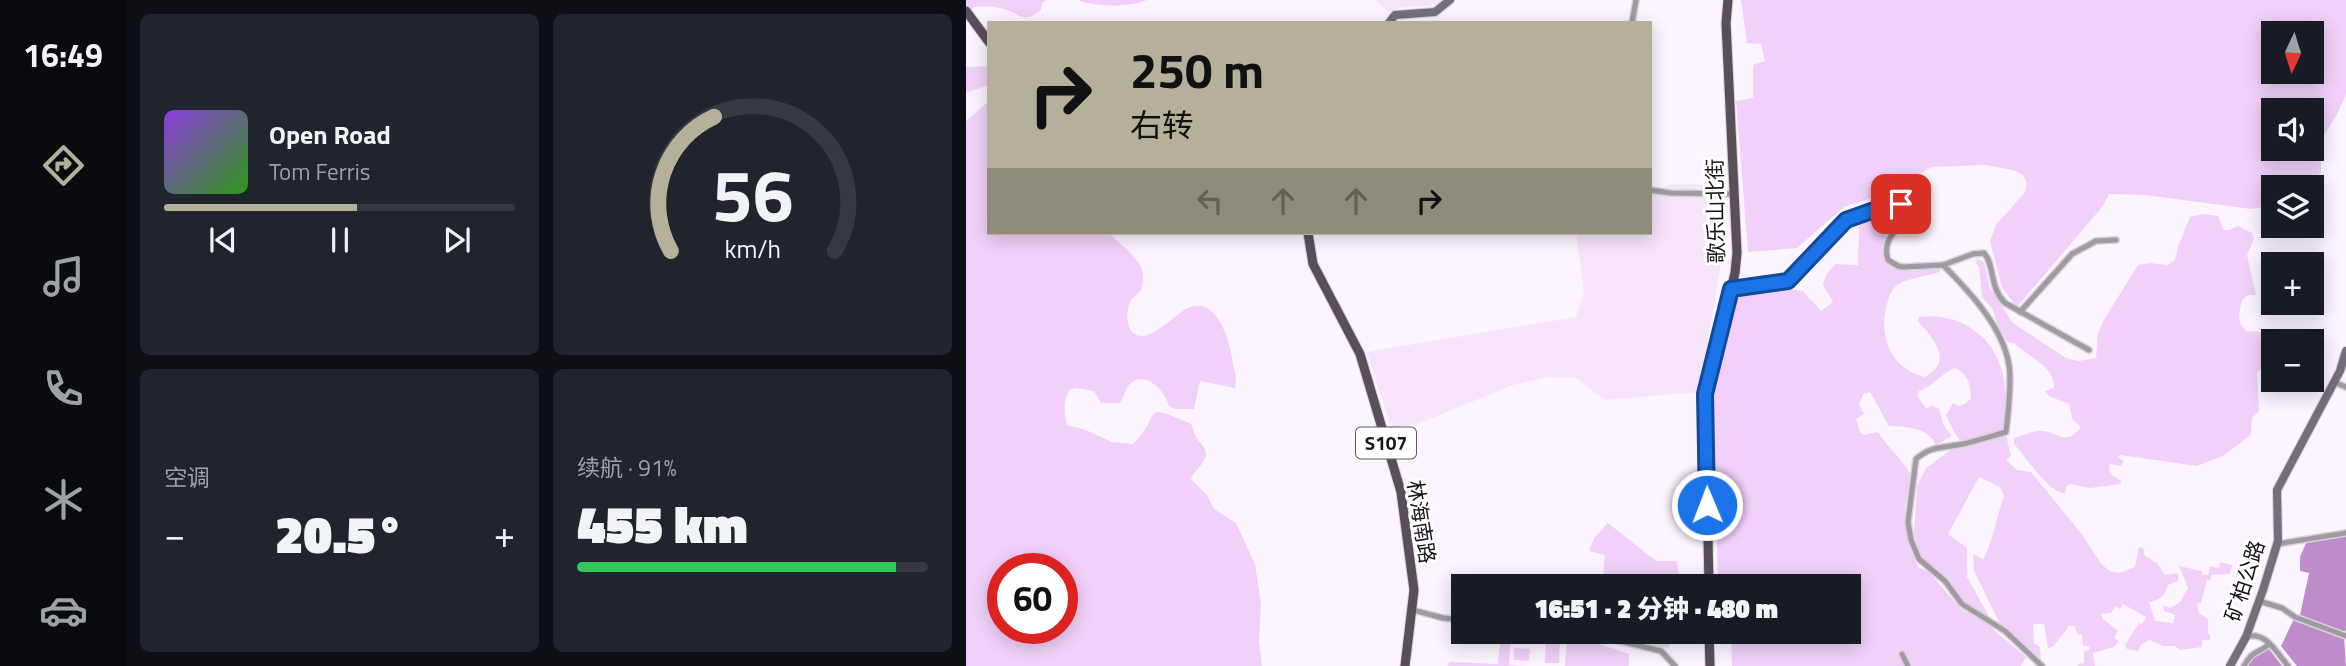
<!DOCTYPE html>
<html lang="zh">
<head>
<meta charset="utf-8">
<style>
  :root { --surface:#171b24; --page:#20242c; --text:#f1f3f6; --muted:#9ea1a6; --line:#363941; --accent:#b4b09a }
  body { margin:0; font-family:"Titillium Web","Noto Sans SC",sans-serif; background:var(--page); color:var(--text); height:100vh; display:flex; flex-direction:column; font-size:26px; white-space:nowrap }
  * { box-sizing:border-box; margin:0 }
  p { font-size:23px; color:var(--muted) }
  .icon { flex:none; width:38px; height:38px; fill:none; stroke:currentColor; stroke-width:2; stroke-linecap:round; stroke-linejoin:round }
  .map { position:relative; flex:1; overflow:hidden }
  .details { display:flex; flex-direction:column; gap:14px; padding:14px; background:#0d0f14; width:840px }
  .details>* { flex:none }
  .hud { position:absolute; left:21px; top:21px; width:665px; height:214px; border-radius:0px; box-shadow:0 4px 18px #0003; background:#b4b09a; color:#111; overflow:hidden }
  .needle { width:46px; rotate:184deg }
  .controls { position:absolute; left:1295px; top:21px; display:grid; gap:14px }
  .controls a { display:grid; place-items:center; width:63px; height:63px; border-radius:0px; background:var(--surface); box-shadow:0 4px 18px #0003; font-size:35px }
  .speed { position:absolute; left:21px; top:553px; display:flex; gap:14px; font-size:35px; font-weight:700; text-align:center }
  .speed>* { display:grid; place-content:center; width:91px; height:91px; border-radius:50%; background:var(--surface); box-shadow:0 4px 18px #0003; line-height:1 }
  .speed .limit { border:10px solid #d22; background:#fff; color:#111 }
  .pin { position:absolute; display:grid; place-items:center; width:60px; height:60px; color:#fff; margin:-30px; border-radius:14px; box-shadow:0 4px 10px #0006 }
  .me { position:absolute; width:77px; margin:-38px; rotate:359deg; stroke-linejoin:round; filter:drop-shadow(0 0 5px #0008) }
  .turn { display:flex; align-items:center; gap:24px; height:147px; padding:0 28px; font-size:32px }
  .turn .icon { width:91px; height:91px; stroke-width:2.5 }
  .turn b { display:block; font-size:49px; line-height:60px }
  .lanes { display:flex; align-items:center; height:66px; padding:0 28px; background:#0003; justify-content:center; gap:35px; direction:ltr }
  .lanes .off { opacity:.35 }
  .big { font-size:52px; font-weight:800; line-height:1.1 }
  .details .card { flex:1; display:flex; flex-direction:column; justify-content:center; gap:10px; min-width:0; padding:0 24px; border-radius:10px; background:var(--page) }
  .details .dial { align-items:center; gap:0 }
  .dial svg { height:182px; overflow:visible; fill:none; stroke:var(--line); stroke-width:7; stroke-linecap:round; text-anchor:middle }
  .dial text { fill:var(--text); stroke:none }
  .song { display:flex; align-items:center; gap:21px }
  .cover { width:84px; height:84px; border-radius:10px; background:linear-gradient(135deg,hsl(270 70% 55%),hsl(110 70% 35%)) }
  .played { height:7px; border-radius:4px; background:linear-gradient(90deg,var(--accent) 55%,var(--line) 55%) }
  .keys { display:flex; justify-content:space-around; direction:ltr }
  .heat { display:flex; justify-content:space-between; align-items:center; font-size:38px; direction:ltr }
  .charge { height:10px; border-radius:5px; background:linear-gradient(90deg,#34c759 91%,var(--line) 0) }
  .details .tiles { flex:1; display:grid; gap:14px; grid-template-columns:repeat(2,1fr) }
  .trip { position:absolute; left:485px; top:574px; width:410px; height:70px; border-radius:0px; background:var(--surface); box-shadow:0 4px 18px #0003; font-weight:800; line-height:70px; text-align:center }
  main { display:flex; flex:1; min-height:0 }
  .dock { display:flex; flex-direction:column; width:126px; justify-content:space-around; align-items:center; background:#090b0e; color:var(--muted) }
  .dock .icon { width:49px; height:49px }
  .dock .active { color:var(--accent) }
  .dock b { font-size:32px; color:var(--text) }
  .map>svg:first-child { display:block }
  .built { fill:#f6e4fa }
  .green { fill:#f1d1fa; fill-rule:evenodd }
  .water { fill:#be8bcb }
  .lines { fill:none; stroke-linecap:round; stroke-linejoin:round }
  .street-casing { stroke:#d8d1da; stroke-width:8 }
  .secondary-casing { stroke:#d8d1da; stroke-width:10 }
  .primary-casing { stroke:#d8d1da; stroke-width:11 }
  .street { stroke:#a09aa1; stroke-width:5 }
  .secondary { stroke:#766e78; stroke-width:8 }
  .primary { stroke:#584f5b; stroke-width:9 }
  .route-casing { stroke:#114b97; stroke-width:18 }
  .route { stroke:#1a73e8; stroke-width:12 }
  .labels { text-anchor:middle; stroke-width:6; stroke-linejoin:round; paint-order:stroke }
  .shield { fill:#fff; stroke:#5d5a5e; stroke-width:2 }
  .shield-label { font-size:19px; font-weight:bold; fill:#181319 }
  .street-label { font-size:21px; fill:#181319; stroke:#fff }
</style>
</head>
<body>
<main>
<nav class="dock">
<b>16:49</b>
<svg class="icon active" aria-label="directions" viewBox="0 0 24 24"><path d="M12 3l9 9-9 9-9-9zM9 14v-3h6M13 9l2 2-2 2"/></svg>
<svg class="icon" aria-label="music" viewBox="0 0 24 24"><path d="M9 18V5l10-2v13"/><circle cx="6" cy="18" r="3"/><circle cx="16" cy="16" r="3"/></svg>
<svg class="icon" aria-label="phone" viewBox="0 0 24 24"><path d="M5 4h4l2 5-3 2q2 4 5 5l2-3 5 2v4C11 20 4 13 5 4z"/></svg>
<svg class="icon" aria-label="climate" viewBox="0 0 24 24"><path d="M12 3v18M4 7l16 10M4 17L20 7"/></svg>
<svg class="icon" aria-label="car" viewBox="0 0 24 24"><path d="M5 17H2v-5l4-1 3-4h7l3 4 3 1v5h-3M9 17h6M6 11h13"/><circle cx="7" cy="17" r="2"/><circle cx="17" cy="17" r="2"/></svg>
</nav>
<section class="details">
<div class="tiles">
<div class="card">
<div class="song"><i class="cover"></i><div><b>Open Road</b><p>Tom Ferris</p></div></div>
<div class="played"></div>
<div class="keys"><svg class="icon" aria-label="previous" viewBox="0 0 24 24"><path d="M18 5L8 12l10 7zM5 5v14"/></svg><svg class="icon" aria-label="pause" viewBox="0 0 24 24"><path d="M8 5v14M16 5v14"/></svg><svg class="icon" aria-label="next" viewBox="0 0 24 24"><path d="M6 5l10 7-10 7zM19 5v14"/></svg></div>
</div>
<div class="card dial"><svg viewBox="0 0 100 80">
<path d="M14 69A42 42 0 1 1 86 69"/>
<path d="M14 69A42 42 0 0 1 33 10" stroke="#b4b09a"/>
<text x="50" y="56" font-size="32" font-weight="700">56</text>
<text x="50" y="72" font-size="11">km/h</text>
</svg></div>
<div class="card"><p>空调</p>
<div class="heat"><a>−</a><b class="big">20.5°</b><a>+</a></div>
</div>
<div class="card"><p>续航 · 91%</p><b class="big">455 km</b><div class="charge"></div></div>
</div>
</section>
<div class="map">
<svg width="1380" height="666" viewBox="0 0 1380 666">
  <rect width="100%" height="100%" fill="#fcf5ff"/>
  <g class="built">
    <path d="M409,0H488L466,6L437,7L423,12Z"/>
    <path d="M704,184L755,185V264L733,392L639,400L610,378L583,377L547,385L461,420L426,430L401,352L610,317L618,291L610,233H684V195Z"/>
  </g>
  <g class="green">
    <path d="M0,0H81L76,3L75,10C58,24 54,14 38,9C29,6 18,6 8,7L0,19Z"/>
    <path d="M112,0H181C163,8 129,7 112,0Z"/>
    <path d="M775,0H1380V95L1370,116L1355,140V172L1345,185L1307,187V205L1285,209L1179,195L1143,194L1137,206L1051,307L1036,288L1024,241L1030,225L1059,192L1061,183L1057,175L1047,170L1019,165L966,167L915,195L878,207L831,248L782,252L770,101L787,98V65L799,61L795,44L781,43ZM1307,33H1346V72H1307ZM1307,110H1346V149H1307Z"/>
    <path d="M23,66V85L0,93V67Z"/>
    <path d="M23,101V233H144C154,246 174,256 177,274C177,279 177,286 175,290C172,295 166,297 164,302C160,311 160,326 167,333C182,346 211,312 222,308C250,295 263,339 266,357C267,369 272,376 269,388L234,381L228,409H209L203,406C200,393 181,370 165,383C160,387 158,397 154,403H135L128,391L110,388L103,390C97,402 98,412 101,425L120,430L146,442L167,444C197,416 172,400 225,424C227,428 227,431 229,435C232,444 245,448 238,460C234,468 228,471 225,479L240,494L248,509L270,523L289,564L295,604L293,641L296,666H0V121ZM37,569H96V628H37Z"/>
    <path d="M931,211H936L937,215C931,221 923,229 919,237C910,259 925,272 947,271C956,270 965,266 975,267L973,272C962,276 939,279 931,285C925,290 923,297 921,304C912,337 925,369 959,377C988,360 968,340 952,321L953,317C994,311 1032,338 1038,380C1042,407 1036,427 1045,455L1040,460L1051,470L1065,472L1115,533L1136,565L1144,571L1153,573L1169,567L1173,547L1177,548L1179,556L1191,563L1199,575L1212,573V581L1202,585C1200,595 1193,601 1183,602L1189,621L1207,623L1209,615L1198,611L1197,605L1204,608L1214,602L1222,588L1213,566L1236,571V574L1242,575L1244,566L1253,568L1254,562L1266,565L1264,574L1246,575L1244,580H1241L1235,603H1231L1233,613L1242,619V633L1244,635V640H1236V647L1214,650L1209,646H1197L1183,640L1175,645L1172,651L1161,649L1159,645L1173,623L1176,624L1180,617L1157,604L1154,609L1150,606L1145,613L1135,614L1137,619L1152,631L1148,638L1153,641L1148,647L1127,653L1129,666H1112V664L1118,663V651L1123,650V646H1117L1116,635L1111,634L1109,626H1103L1087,647L1082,648L1078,624H1067L1068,643L1074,647L1075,660L1033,622L1008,571L1007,554L1017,559C1028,540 1030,517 1038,496L1034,487L1013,477L982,534L1001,548V577L1025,620L999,602L982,578L956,559L948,534L951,486L960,468L986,449L999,448L988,432L980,415L987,403L992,406L999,404L1005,398C1004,384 1003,375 989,368C975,373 968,386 953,391L951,396L961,409L965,405L973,409L978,426L986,436L970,445C961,427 941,427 923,426L904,392L897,394L893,405L898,414L890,419L894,432L898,435L912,432C922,448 936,459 946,476C935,515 936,530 952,567L964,573L994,608L1021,624L1060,657L1055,666H766L765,632H882V586H752L751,535L763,533L762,524L750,521L746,395L770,295L774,292L825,289L837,291L855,311L867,302L857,285L860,275L869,264L892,265L893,225Z"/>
    <path d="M1237,214L1252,216L1258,230H1263L1272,226L1286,233L1288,239L1281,255L1290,295H1282L1276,300L1273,314L1274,323L1280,331L1296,332L1298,344L1307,349V364L1297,367L1291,373L1293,411L1286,418L1285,435L1257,456L1231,466L1154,455L1152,457L1157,461L1155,466L1144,464L1143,470L1147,476L1155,481V484L1124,488L1104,484L1100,487L1099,494C1080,490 1062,459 1048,444V438C1056,436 1064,432 1071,431C1091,429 1097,449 1115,427L1107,420L1103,404L1083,396L1079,391L1088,388C1089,366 1062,357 1048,343L1042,342L1031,325L1027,310L1016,297L1013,267L1010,263L1011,258L1018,262L1024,288L1047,323L1100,358L1113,361L1130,358L1132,333L1139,318L1172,265L1184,263L1202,265L1209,260L1212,247L1224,217Z"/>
    <path d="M642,523L690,561H711L713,575L720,586H636L639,555L623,551L628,538Z"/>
    <path d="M633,632H712L702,648Z"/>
    <path d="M535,633L545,634L543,665L562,666H482L483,662L532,664Z"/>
    <path d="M580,638H594L593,663H579Z"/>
    <path d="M601,639L630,643L663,654V666H599Z"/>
    <path d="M548,648L564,649L563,661L548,660Z"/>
  </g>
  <g class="water">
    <path d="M1380,536V630L1378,632L1337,618V616L1334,615L1343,573L1334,571V557L1340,543Z"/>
    <path d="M1328,619L1378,637L1380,666H1331L1315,646Z"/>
    <path d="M1296,649H1303L1316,666H1281L1283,660Z"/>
  </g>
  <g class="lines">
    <defs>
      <g id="street">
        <path d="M666,23L670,0"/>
        <path d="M684,190L705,193L768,194"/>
        <path d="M977,265L1007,254L1018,253C1029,265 1023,287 1039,303L1123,350"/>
        <path d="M765,289L822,281L880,220C895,212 923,199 940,206L942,213C933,230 915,238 922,260L932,266L937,267L977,265C1003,291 1037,327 1043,365C1046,382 1042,414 1040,432C1026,436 1011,441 997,444C978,448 966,445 950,459L942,522L945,540L953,559L979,581L996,604L1039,631L1076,666"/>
        <path d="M1054,312L1106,254L1130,241L1150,240"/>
        <path d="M1368,382L1380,387"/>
        <path d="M1311,544L1380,533"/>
        <path d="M1293,601L1316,608L1329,617L1380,636"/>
        <path d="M447,610L477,618L497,620"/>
        <path d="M603,632L630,635L695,651L709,666"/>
        <path d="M1280,637C1299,630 1311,653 1322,666"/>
        <path d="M936,654L942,666"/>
        <path d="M1278,666C1287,649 1293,654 1303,644"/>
      </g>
      <g id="secondary">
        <path d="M423,23L429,15L469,12L484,0"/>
        <path d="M1264,666L1280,637L1297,590L1312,541L1311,490L1374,371L1380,351"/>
      </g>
      <g id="primary">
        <path d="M0,11L23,42"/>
        <path d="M342,233L347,264L394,354L435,492L448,590L439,666"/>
        <path d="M743,586L739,394L769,273L771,253L760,23L762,0"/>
        <path d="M743,632L744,666"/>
      </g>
    </defs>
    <use href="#street" class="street-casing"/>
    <use href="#secondary" class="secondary-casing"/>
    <use href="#primary" class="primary-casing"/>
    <use href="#street" class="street"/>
    <use href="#secondary" class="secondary"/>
    <use href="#primary" class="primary"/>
  </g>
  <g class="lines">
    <defs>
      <path id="route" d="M741,505L739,394L765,289L822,281L880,220L925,204H935"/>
    </defs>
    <use href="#route" class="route-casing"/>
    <use href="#route" class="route"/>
  </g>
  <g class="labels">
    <rect class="shield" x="390" y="427.5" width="60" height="31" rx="5"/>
    <g class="shield-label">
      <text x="420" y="450">S107</text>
    </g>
    <g class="street-label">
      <text transform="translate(750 211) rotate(-91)" y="7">歌乐山北街</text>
      <text transform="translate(455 522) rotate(81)" y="7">林海南路</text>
      <text transform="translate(1279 581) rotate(-72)" y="7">矿柏公路</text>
    </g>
  </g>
</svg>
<div class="controls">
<a><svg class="needle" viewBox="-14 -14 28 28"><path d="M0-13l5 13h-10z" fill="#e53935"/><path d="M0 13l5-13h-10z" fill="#9ea1a6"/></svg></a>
<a><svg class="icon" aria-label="sound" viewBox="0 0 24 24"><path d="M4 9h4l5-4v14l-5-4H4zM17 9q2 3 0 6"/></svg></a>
<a><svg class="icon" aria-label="layers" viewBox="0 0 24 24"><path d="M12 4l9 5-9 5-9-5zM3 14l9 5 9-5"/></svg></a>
<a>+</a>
<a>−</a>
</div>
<div class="speed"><div class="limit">60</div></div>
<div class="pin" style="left:935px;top:204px;background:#d93025"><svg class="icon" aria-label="arrive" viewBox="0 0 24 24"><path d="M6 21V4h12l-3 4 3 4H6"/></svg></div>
<svg class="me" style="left:741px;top:505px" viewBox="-20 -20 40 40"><circle r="17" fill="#1a73e8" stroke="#fff" stroke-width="3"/><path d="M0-11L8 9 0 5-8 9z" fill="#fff"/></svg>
<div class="trip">16:51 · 2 分钟 · 480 m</div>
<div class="hud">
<div class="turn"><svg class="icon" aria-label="right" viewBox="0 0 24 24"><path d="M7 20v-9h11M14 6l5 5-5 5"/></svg><div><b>250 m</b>右转</div></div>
<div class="lanes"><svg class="icon off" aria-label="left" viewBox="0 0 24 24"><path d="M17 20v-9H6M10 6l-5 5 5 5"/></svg><svg class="icon off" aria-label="ahead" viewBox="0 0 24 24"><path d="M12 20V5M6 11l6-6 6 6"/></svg><svg class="icon off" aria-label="ahead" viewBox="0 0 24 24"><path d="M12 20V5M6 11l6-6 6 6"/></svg><svg class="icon" aria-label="right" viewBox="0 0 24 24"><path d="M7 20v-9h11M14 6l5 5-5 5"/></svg></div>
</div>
</div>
</main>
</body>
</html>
